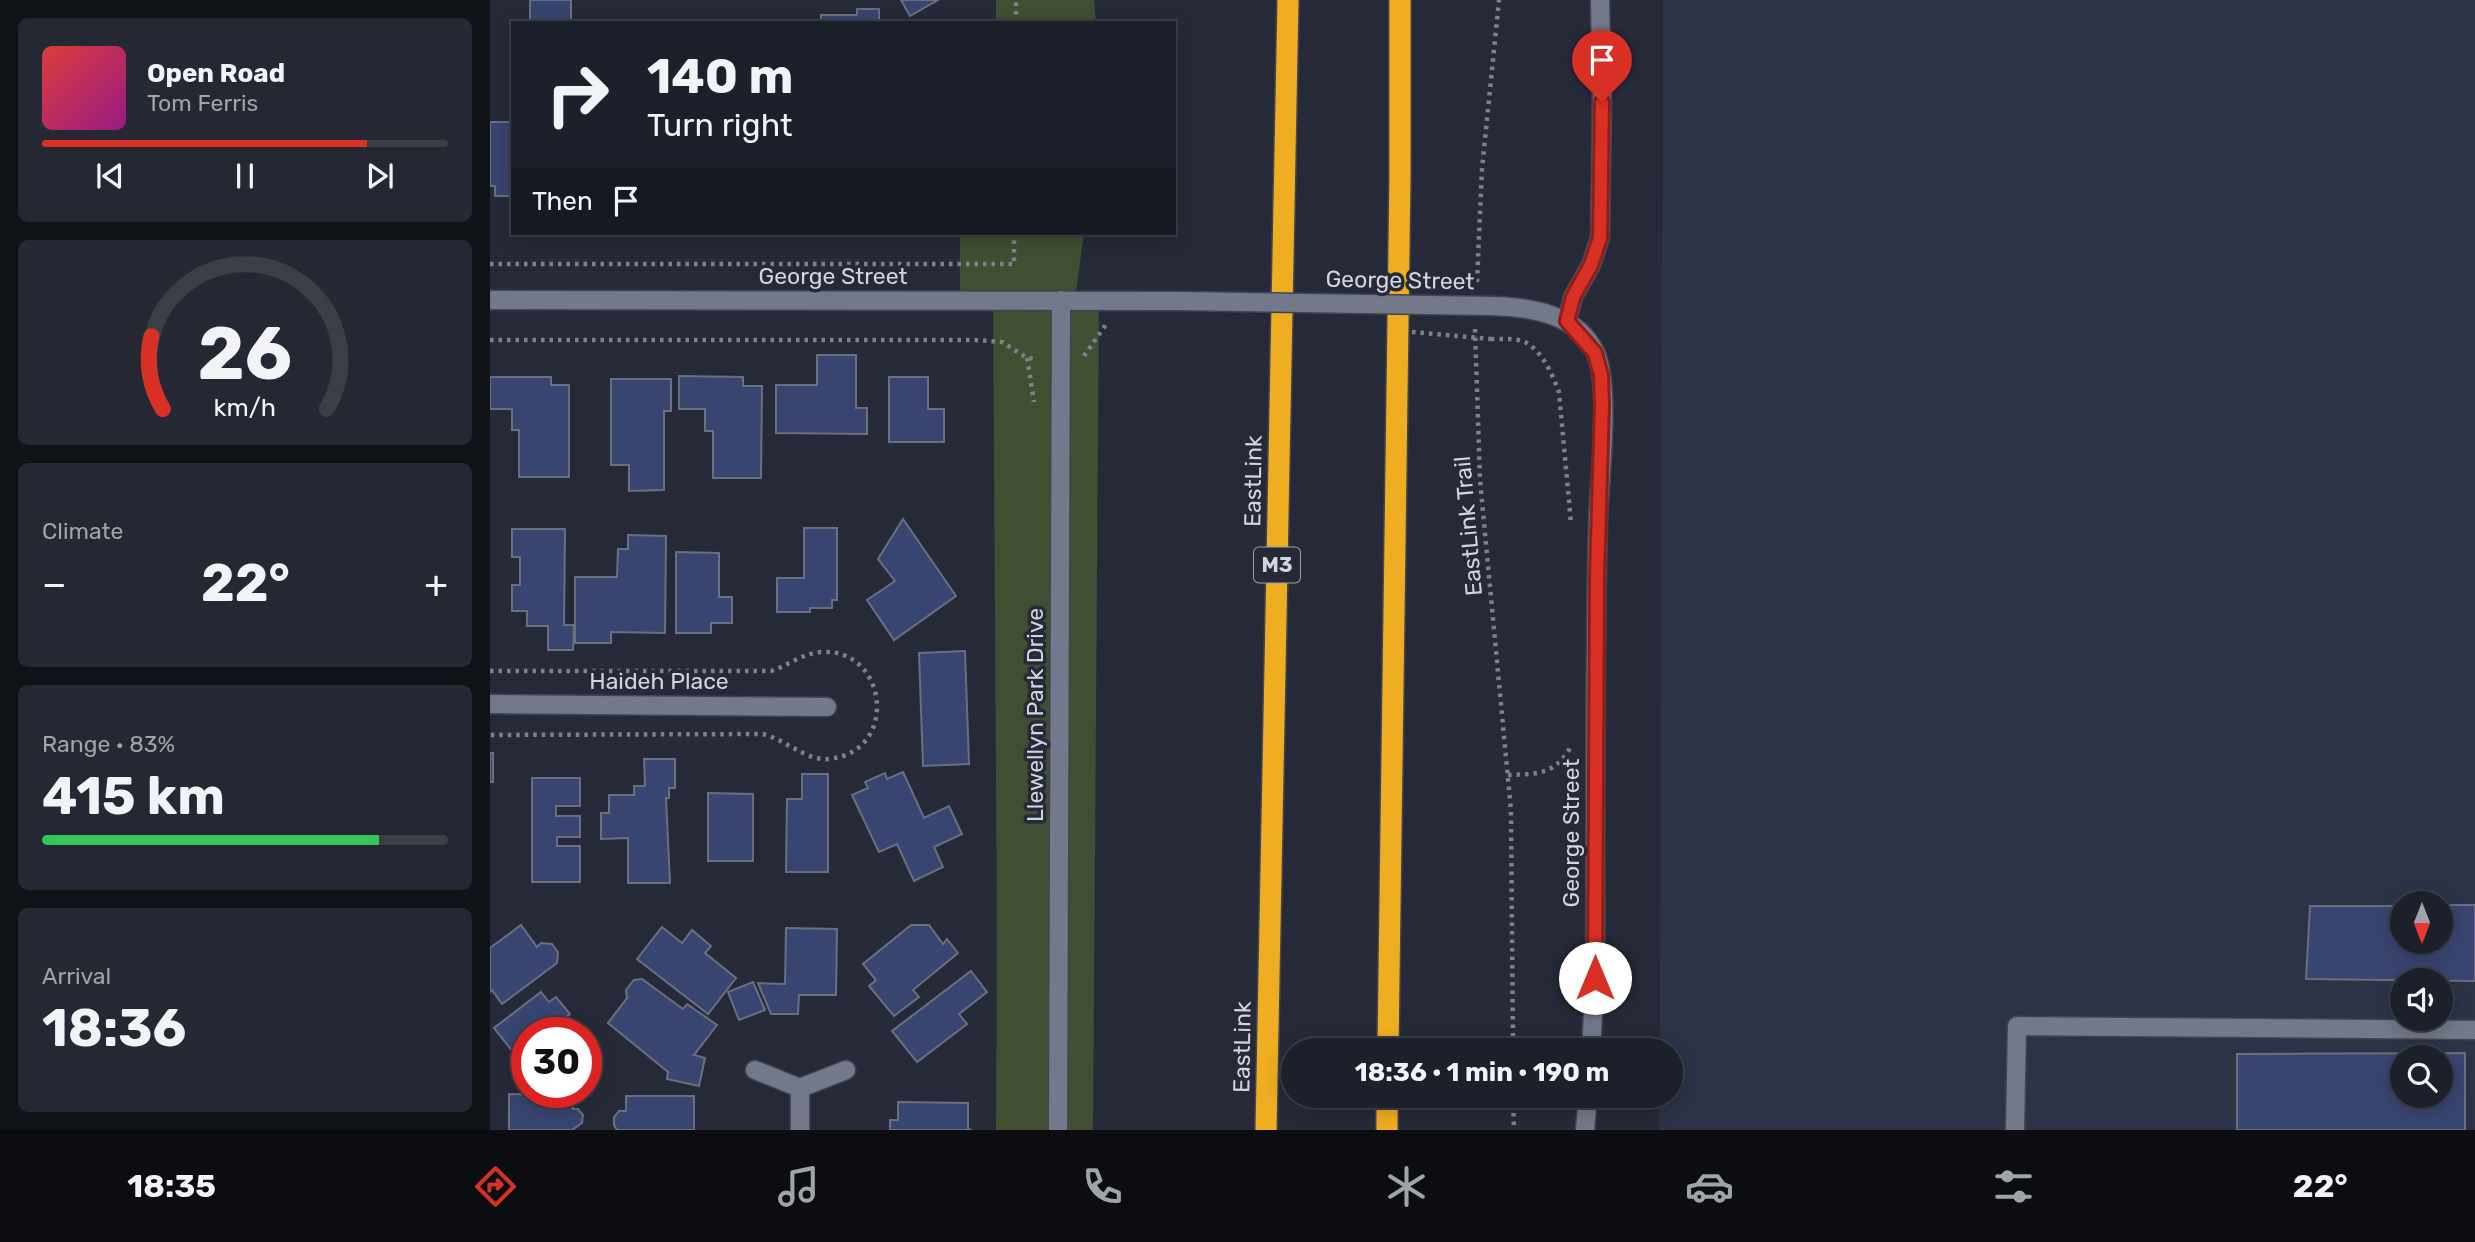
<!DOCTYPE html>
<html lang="en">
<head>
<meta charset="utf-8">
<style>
  :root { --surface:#1c202a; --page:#252832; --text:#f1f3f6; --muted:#a0a3a8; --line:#3a3e47; --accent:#d93025 }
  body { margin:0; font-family:Rubik,sans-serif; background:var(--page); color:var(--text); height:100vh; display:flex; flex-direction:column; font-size:26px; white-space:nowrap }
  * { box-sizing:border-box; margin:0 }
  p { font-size:23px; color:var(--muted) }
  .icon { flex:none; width:38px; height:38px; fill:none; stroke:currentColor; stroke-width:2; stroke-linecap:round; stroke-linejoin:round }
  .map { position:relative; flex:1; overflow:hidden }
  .details { display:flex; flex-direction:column; gap:18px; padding:18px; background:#0f1217; width:490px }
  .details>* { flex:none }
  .guide { position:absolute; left:21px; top:21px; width:665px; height:214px; border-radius:0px; box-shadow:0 4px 18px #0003,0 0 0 2px var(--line); background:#1c202a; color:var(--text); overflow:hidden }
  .needle { width:46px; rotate:180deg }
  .controls { position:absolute; left:1900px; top:891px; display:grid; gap:14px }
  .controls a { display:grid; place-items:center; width:63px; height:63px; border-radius:50%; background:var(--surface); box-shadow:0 4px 18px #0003,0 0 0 2px var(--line); font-size:35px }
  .speed { position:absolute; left:21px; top:1017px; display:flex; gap:14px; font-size:35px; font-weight:700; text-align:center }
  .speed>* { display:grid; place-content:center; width:91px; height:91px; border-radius:50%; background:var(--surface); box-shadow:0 4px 18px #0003,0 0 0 2px var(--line); line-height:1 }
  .speed .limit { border:10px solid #d22; background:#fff; color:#111 }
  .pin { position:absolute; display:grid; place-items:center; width:60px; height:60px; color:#fff; margin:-72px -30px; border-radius:50% 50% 50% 0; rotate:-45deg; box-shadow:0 0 7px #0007 }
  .pin .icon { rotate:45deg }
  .me { position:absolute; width:77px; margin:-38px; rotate:0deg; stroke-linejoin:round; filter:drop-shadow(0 0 5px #0008) }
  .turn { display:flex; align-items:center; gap:24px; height:147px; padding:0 21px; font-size:32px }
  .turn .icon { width:91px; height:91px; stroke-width:2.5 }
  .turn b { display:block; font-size:49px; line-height:60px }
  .then { display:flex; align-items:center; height:66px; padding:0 21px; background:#0003; gap:14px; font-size:26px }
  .big { font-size:52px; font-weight:700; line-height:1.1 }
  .details .tile { flex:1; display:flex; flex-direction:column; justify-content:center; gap:10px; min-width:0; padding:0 24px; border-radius:10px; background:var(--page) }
  .details .dial { align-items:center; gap:0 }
  .dial svg { height:182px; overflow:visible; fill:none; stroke:var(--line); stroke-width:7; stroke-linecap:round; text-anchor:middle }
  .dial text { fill:var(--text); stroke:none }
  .song { display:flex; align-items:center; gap:21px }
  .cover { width:84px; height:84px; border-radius:10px; background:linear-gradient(135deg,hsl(0 70% 55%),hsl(310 70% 35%)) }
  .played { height:7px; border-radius:4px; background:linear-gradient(90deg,var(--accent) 80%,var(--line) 80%) }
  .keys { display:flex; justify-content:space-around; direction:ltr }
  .heat { display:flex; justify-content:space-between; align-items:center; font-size:38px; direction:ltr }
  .charge { height:10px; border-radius:5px; background:linear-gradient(90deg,#34c759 83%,var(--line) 0) }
  .trip { position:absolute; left:791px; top:1038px; width:402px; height:70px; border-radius:35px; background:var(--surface); box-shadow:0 4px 18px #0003,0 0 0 2px var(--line); font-weight:700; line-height:70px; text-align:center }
  .dock { display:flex; height:112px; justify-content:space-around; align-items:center; background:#0b0d11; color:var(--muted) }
  .dock .icon { width:49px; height:49px }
  .dock .selected { color:var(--accent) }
  .dock b { font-size:32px; color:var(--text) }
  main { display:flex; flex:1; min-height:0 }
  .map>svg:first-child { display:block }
  .built { fill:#2c3347; fill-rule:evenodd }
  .green { fill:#404e31 }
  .building { fill:#384570; stroke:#6a6f80; stroke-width:2; fill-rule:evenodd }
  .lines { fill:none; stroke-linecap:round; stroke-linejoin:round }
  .minor-casing { stroke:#424551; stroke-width:21 }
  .highway-casing { stroke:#424551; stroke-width:24 }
  .path { stroke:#7e818d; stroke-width:4.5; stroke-dasharray:3.5 5; stroke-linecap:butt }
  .minor { stroke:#73798a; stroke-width:18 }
  .highway { stroke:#efad21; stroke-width:21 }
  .minor-bridge-casing { stroke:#424551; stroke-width:21; stroke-linecap:butt }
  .path-bridge { stroke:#7e818d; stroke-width:4.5; stroke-dasharray:3.5 5; stroke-linecap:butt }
  .minor-bridge { stroke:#73798a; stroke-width:18 }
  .route-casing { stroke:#8d1f18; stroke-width:18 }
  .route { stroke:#d93025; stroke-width:12 }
  .labels { text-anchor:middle; stroke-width:7; stroke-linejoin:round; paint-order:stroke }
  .shield { fill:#262a38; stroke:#9ea2ad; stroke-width:2 }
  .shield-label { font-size:21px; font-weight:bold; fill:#d2d5df }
  .street-label { font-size:23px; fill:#d2d5df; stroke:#262a38 }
</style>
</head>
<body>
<main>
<section class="details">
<div class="tile">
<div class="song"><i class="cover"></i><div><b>Open Road</b><p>Tom Ferris</p></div></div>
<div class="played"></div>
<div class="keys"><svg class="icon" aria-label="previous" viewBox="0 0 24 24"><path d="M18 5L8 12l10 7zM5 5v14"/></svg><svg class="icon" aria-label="pause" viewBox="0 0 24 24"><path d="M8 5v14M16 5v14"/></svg><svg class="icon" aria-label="next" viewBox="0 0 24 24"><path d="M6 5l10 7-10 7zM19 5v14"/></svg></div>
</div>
<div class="tile dial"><svg viewBox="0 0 100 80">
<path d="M14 69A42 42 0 1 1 86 69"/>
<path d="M14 69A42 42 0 0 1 9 37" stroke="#d93025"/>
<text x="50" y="56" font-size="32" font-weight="700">26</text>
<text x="50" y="72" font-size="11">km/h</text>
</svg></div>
<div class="tile"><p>Climate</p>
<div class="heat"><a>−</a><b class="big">22°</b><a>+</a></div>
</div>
<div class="tile"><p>Range · 83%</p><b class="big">415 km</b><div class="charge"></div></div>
<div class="tile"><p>Arrival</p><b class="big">18:36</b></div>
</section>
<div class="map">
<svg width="1985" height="1130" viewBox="0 0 1985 1130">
  <rect width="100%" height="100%" fill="#262a38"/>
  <path class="built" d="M1173,0H1985V1130H1169V1096H1181V1050H1170ZM1913,903H1951V942H1913ZM1913,980H1951V1018H1913ZM1913,1057H1951V1096H1913Z"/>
  <g class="green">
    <path d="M506,0H604L606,23H506Z"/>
    <path d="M470,233H594L585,300H609L603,1130H506L507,939L503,300H470Z"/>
  </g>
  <g class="building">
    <rect x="40" y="0" width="41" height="23"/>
    <path d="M411,0H448L420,16Z"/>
    <path d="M367,9H389V23H331V15H367Z"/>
    <path d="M0,122H23V196H5V186H0Z"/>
    <path d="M327,355H366V408H377V434L286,433V385H327Z"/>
    <path d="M189,376L253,377V386H272L271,478H223V431H215V409H189Z"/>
    <path d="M0,377H61V385H79V477H29V430H22V409H0Z"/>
    <path d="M399,377H438V409H454V442H399Z"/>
    <path d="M121,379H181V411H174V490L139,491V465H121Z"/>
    <path d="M413,519L466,596L404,640L377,600L405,581L388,559Z"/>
    <path d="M314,528H347V600H342V608H320V612H287V578H314Z"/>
    <path d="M22,529H75L74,625H84L83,650H58V626H37V611H22V585H30V557H22Z"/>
    <path d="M138,535L176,536L175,633L121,632V643H85V577H127L128,549H138Z"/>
    <path d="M186,552L229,553V597H242V623H221V633H186Z"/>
    <path d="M475,651L479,764L433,766L429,653Z"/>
    <rect x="0" y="753" width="3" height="29"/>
    <path d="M154,759H185V788H179V798H176L180,883H138V838L111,839V813H119V795H144V786H155Z"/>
    <path d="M413,772L434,818L459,806L472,834L444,847L453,867L424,881L407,844L389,852L362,795L378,788L375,782L395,773L397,779Z"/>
    <path d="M312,774H338V872H296L297,799H312Z"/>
    <path d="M42,778H90V806H66V816H90V837H67V846H90V882H42Z"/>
    <path d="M218,793L263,794V861H218Z"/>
    <path d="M1951,905H1985V981L1816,979L1820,906H1913V942H1951Z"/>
    <path d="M31,925L47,947L51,943L62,944L68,952L67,963L12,1004L2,990L0,992V948Z"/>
    <path d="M421,925H439L453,944L457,939L468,953L423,990L429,997L404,1016L379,986L386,980L373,964Z"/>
    <path d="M172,927L192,943L202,930L221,946L215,953L246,978L218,1014L147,959Z"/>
    <path d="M296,928L347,929L346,995H309L308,1014H281L268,983L295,984Z"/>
    <path d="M481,971L497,992L469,1014L477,1024L427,1062L402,1031Z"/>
    <path d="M152,979L193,1009L197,1004L227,1025L204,1055L215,1058L209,1086L177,1079L178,1072L118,1023L137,998L136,990L144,980Z"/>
    <path d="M263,982L275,1010L249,1020L238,992Z"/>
    <path d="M51,992L59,1002L66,997L80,1014L73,1020L81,1029L77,1032H37V1065L35,1067L4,1028Z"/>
    <path d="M1975,1053V1130H1747V1054ZM1913,1057H1951V1096H1913Z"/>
    <path d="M19,1094L83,1095V1109H88L93,1115L92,1123L82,1130H19Z"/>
    <path d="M136,1096H204V1130H127L124,1125V1117L129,1111H136Z"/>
    <path d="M408,1102L478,1103V1129L482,1130H400V1120H408Z"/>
  </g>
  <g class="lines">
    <defs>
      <g id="minor">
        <path d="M0,300L690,301"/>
        <path d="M1002,306C1040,307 1089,314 1106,354C1121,391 1109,480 1108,523C1104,674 1106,826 1105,978L1101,1050"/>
        <path d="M1077,321L1083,297L1101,265L1110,238L1112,102L1110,0"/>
        <path d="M0,704L337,707"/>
        <path d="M265,1070L310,1088L356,1070"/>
        <path d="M310,1088V1130"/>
        <path d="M568,1130L571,300"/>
        <path d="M1095,1130L1098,1096"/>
        <path d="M1525,1130L1527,1026L1985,1030"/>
      </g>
      <g id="highway">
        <path d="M898,1050L910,175V0"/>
        <path d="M776,1130L798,0"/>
        <path d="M897,1130V1096"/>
      </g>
    </defs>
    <use href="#minor" class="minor-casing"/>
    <use href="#highway" class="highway-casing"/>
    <g class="path">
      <path d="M526,23V0"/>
      <path d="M0,264H524V233"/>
      <path d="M987,282L992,169L1009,0"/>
      <path d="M985,329L990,480L1021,811L1023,1050"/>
      <path d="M1001,339C1011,339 1026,338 1035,342C1053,352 1062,374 1069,392L1081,523"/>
      <path d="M0,340H485L512,342L537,358L547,359"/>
      <path d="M594,356L617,323"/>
      <path d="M537,358L544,402"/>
      <path d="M0,671H281C299,665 313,653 332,652C398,648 410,753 338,759C317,761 296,740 273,734L0,735"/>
      <path d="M1018,775C1046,774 1065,775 1080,748"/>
      <path d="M1023,1096L1024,1130"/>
    </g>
    <use href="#minor" class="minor"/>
    <use href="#highway" class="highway"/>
    <defs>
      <path id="minor-bridge" d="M690,301L1002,306"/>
    </defs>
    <use href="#minor-bridge" class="minor-bridge-casing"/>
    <path class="path-bridge" d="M922,332L1001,339"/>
    <use href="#minor-bridge" class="minor-bridge"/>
  </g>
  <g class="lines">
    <defs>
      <path id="route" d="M1105,978L1107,577L1112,405L1111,375L1105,353L1077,321L1083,297L1101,265L1110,238L1112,102"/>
    </defs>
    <use href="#route" class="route-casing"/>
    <use href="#route" class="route"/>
  </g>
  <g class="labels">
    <rect class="shield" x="764" y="547.5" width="46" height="35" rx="5"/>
    <g class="shield-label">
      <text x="787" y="572">M3</text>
    </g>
    <g class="street-label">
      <text x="343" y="284">George Street</text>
      <text transform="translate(910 280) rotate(1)" y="8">George Street</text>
      <text transform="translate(763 481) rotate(-89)" y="8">EastLink</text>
      <text transform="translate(978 526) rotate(-95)" y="8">EastLink Trail</text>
      <text x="169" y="689">Haideh Place</text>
      <text transform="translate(545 715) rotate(-90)" y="8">Llewellyn Park Drive</text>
      <text transform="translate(1081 833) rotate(-90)" y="8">George Street</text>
      <text transform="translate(752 1047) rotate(-89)" y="8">EastLink</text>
    </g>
  </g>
</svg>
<div class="controls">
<a><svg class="needle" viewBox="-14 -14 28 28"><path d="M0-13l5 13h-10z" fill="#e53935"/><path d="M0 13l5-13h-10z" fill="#a0a3a8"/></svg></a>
<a><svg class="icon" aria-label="sound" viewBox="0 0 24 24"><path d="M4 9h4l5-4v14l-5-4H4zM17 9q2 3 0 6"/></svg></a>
<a><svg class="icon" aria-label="search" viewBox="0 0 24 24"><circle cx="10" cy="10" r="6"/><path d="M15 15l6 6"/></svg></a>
</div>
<div class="speed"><div class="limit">30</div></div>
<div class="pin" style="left:1112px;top:102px;background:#d93025"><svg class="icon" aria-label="arrive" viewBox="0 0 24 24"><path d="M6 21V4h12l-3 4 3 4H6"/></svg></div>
<svg class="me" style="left:1105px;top:978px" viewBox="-20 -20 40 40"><circle r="19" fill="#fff"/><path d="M0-13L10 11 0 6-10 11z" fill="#d93025"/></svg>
<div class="trip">18:36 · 1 min · 190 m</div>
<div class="guide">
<div class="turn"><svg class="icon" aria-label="right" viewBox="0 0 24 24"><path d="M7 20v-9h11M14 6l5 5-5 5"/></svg><div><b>140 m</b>Turn right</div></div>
<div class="then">Then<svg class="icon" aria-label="arrive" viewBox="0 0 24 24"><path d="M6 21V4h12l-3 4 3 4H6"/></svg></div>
</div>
</div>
</main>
<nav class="dock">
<b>18:35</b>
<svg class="icon selected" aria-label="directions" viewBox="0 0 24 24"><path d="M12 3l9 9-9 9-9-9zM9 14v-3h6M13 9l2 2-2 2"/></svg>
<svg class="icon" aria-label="music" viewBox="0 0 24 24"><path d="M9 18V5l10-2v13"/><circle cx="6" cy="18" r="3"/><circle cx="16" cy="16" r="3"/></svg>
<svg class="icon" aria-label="phone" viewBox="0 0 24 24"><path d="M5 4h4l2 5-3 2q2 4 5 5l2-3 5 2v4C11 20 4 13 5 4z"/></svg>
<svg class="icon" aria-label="climate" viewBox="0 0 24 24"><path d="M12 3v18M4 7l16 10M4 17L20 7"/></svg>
<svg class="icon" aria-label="car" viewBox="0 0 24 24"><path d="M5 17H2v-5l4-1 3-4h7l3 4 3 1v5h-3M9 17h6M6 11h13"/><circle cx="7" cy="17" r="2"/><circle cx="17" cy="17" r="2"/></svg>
<svg class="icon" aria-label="filters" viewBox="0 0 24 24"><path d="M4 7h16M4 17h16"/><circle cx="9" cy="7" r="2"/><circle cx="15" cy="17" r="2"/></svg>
<b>22°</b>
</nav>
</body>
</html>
